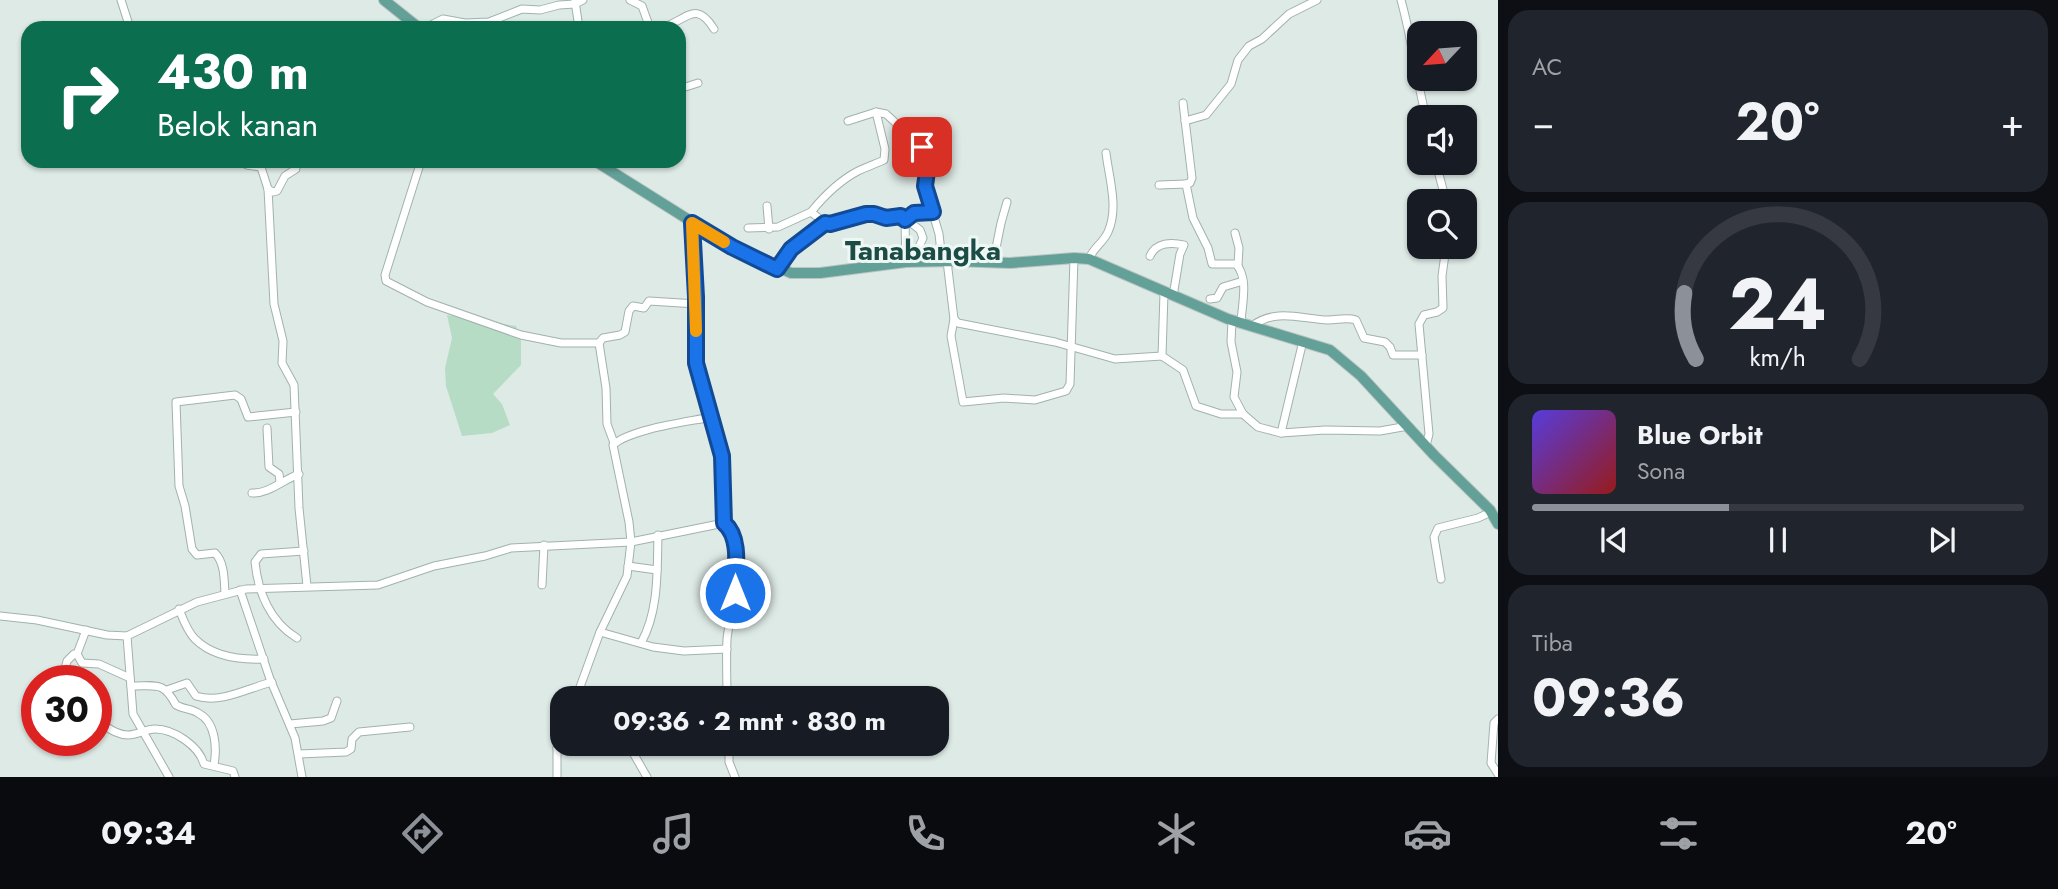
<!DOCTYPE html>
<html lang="id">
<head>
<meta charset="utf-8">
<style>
  :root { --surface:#171b24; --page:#20242c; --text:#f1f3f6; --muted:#9ea1a6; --line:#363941; --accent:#8c9099 }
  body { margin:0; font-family:Jost,sans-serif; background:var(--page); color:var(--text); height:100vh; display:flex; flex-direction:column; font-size:26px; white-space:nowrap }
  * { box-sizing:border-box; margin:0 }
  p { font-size:23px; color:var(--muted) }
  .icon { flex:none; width:38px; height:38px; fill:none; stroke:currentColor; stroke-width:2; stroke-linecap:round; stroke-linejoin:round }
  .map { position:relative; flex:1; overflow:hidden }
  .panel { display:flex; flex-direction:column; gap:10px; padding:10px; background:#0d0f14; width:560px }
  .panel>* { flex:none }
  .top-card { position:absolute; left:21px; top:21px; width:665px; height:147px; border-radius:21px; box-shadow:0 2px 5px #0004; background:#0b6e4f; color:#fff; overflow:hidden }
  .needle { width:46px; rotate:244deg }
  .controls { position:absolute; left:1407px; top:21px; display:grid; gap:14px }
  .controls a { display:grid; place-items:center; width:70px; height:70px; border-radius:14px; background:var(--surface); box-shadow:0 2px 5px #0004; font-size:35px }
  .speed { position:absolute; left:21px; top:665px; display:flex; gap:14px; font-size:35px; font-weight:700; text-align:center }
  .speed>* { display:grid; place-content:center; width:91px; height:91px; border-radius:50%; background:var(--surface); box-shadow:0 2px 5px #0004; line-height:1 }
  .speed .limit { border:10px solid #d22; background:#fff; color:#111 }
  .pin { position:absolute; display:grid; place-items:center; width:60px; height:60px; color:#fff; margin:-30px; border-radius:14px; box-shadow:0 4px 10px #0006 }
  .me { position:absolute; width:77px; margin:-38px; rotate:0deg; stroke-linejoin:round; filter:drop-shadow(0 0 5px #0008) }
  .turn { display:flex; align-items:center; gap:24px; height:147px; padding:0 21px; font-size:32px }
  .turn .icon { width:91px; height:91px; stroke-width:2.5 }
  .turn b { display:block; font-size:49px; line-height:60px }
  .big { font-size:52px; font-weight:700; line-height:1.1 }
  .panel .card { flex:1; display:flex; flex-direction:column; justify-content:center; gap:10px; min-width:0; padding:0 24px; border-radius:21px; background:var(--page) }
  .panel .dial { align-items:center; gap:0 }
  .dial svg { height:182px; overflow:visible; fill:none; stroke:var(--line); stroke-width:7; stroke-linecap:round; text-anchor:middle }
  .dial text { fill:var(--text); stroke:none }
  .song { display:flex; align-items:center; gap:21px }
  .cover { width:84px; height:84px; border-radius:10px; background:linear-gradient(135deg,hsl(250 70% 55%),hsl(0 70% 35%)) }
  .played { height:7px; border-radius:4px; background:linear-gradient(90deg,var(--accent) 40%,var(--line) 40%) }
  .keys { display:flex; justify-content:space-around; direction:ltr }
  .heat { display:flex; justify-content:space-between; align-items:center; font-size:38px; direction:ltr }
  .trip { position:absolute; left:550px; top:686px; width:399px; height:70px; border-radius:21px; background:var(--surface); box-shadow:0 2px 5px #0004; font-weight:700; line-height:70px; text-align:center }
  .dock { display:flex; height:112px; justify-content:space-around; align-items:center; background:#090b0e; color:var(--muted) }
  .dock .icon { width:49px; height:49px }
  .dock .on { color:var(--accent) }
  .dock b { font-size:32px; color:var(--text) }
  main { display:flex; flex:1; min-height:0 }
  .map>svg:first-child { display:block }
  .green { fill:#b7dcc6 }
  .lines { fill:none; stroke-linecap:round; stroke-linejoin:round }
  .minor-casing { stroke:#a1b2ae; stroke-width:9 }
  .primary-casing { stroke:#bcc4c3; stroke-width:12 }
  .minor { stroke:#fff; stroke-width:7 }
  .primary { stroke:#62a098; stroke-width:10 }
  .route-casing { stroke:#114b97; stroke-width:18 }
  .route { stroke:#1a73e8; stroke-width:12 }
  .slow { stroke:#f59e0b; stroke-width:12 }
  .labels { text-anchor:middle; stroke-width:6; stroke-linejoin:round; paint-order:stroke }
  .quarter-label { font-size:28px; font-weight:bold; fill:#1c4c46; stroke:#eff7f4 }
</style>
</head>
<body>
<main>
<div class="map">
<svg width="1498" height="777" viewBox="0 0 1498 777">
  <rect width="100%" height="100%" fill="#deeae6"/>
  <path class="green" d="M447,315L516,326L521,340V365L493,394L502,404L510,425L492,433L462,436L446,386L445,368L452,338Z"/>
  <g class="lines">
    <defs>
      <g id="minor">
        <path d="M121,0L130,28"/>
        <path d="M630,0L642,6L650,28"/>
        <path d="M1401,0C1412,39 1416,78 1426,117"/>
        <path d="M575,1L579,28"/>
        <path d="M425,28L443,19L465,23L489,22L522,9L540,10L559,5L575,4L583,0"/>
        <path d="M662,28C688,19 696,0 714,29"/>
        <path d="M679,89L698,83"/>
        <path d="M1183,103L1192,178L1190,183L1186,184"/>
        <path d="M848,121L876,112L886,114L922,147L927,165L925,186L939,234L942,261"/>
        <path d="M1185,121L1206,115L1231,84L1238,60L1249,46L1262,39L1289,14L1317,0"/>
        <path d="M240,161L247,165L260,167"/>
        <path d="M259,161L268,189L274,304L283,341L282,363L294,385L299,508L307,586"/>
        <path d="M421,161L385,275L386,281L427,302L521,335L561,343H599L606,388L607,424L614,443"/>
        <path d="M1436,163L1446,201"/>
        <path d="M1159,185L1186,184L1193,218L1208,248L1212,264H1236C1249,278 1242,304 1241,322"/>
        <path d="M268,189L273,192L277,191L285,176L296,169L295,161"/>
        <path d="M767,206L769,229"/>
        <path d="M811,212C824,196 839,181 858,171C866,167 875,164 884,160L885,149L876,112"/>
        <path d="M906,219L920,230L923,238L918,249L907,251"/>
        <path d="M905,221L913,213L933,212"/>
        <path d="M748,228L778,227L811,212L825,223L830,224L866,214H874L886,218L901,216L905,223L906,262"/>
        <path d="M1235,233L1239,248L1238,265"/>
        <path d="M1150,256C1156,242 1172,242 1184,245L1180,254L1173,296"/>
        <path d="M1089,259C1093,248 1103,243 1108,232C1119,208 1109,178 1106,153"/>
        <path d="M947,261L954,319L958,323L1055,342L1115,359L1162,356"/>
        <path d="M993,263L1001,223L1007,202"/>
        <path d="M777,269L791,249L825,223"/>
        <path d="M1164,293L1162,356L1183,370L1196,406L1221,414H1243"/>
        <path d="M1210,299L1217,298L1223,287L1243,281"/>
        <path d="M954,319L951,336L963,402L1004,398L1035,400L1066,391L1070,384L1074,258"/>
        <path d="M1232,320L1231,342L1237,372L1234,397L1243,414L1258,427L1281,433L1325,430L1380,431L1408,426"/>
        <path d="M1252,326C1276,308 1301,319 1328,320C1338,320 1346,317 1356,320L1364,338L1385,342L1390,347L1393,355H1422"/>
        <path d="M599,343L603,338L620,335L625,332L629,311L633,306L644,308L649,301L697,304"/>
        <path d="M267,428L269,467L279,474L280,482"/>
        <path d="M1281,433L1303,341"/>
        <path d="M1426,446L1429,434L1419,324L1424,315L1437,312L1443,308L1442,276L1446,247"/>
        <path d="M252,493C268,494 283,480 299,474"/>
        <path d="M724,523C749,543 730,611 727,639C726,658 727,679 727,698"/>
        <path d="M628,566L657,570"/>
        <path d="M1441,579L1434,537L1438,528L1478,518L1491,512"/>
        <path d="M542,585L544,545"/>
        <path d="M240,590L270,679L295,738L302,777"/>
        <path d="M225,593C224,580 225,563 215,553L197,555L192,549L185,506L179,486L176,402L235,395L241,399L248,417L296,412"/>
        <path d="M179,609C183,619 187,631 195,639C213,657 240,660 264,659"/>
        <path d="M0,616L37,620L107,635L127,636L197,602L246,589L378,585L434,566L485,556L511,548L631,542L724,523L722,456L697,370V297L692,223"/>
        <path d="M600,632L653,647L684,651L727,649"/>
        <path d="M127,636L133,714L169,777"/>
        <path d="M297,638C270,622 258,592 255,562L261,554L304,551"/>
        <path d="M641,643C659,611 657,571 658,535"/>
        <path d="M77,654L86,630"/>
        <path d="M62,681L67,661L74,654H77L82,663L99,664L130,678"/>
        <path d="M131,686C157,686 163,681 176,705C183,709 192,709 198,713C216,722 217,748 214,765"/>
        <path d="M167,690L187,683L196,696C221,704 248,688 272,682"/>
        <path d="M576,698L600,632L627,576L631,542L629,522L613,445C630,429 687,422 711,417"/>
        <path d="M1498,719L1494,723L1491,763L1498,774"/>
        <path d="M102,724C110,729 118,735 128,735C137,735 146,729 155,729C174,729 199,746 204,764L233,771L235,777"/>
        <path d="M290,724L323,721L331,718L337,701"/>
        <path d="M628,744L647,777"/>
        <path d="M729,744V762L735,777"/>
        <path d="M557,748L577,749L585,744"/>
        <path d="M299,754L346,752L351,749L352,739L359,732L410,727"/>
        <path d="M557,777V748L562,732"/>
      </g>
      <g id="primary">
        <path d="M384,0L419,28"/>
        <path d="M595,161L732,247L791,273H820L906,262L954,261L1010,263L1074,258L1089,259L1228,319L1330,350L1361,376L1434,455L1490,510L1498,524"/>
      </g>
    </defs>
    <use href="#minor" class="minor-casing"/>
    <use href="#primary" class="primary-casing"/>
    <use href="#minor" class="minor"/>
    <use href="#primary" class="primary"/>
  </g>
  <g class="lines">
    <defs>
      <path id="route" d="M735,593C735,572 742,538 724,523L722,456L696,363V297L692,223L732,247L777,269L791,249L825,223L830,224L866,214H874L886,218L901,216L905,220L914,213L933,212L925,186L928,164L922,147"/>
    </defs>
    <use href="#route" class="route-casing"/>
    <use href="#route" class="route"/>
    <path class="slow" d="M696,331L692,223L724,242"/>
  </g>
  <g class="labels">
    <g class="quarter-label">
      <text x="923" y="260">Tanabangka</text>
    </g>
  </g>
</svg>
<div class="controls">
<a><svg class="needle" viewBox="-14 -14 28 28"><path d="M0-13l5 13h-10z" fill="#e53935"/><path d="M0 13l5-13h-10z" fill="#9ea1a6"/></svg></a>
<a><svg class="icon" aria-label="sound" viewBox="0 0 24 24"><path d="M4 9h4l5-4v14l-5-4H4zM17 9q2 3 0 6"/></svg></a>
<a><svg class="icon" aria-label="search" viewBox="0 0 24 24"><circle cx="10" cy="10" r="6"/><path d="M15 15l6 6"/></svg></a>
</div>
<div class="speed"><div class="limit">30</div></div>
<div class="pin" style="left:922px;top:147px;background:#d93025"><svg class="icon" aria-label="arrive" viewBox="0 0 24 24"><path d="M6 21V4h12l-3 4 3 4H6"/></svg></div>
<svg class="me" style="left:735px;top:593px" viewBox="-20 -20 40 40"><circle r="17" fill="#1a73e8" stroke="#fff" stroke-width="3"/><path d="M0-11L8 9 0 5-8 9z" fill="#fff"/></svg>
<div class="trip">09:36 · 2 mnt · 830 m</div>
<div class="top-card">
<div class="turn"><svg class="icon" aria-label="right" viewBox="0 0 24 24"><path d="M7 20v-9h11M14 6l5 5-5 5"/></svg><div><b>430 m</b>Belok kanan</div></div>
</div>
</div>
<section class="panel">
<div class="card"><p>AC</p>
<div class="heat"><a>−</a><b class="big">20°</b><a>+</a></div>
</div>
<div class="card dial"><svg viewBox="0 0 100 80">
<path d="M14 69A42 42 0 1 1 86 69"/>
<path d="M14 69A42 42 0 0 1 9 40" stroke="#8c9099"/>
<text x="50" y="56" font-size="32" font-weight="700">24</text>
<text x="50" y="72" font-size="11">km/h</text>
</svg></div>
<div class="card">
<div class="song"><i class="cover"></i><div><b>Blue Orbit</b><p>Sona</p></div></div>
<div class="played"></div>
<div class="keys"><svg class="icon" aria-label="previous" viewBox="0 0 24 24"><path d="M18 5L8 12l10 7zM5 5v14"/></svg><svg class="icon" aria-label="pause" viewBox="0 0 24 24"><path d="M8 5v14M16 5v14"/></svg><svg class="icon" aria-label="next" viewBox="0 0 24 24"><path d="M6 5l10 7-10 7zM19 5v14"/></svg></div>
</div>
<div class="card"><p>Tiba</p><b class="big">09:36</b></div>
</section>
</main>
<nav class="dock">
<b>09:34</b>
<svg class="icon on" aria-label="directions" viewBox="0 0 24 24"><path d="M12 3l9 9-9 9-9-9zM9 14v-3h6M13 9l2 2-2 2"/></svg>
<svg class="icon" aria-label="music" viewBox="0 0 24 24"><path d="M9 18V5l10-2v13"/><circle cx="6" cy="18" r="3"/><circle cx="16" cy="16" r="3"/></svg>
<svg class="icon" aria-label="phone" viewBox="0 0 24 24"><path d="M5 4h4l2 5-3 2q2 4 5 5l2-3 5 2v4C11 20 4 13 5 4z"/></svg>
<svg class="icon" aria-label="climate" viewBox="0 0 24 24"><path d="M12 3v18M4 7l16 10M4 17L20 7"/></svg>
<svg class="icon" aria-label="car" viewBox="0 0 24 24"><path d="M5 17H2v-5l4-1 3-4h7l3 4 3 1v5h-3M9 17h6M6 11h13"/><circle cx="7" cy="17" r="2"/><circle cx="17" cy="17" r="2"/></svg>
<svg class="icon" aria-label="filters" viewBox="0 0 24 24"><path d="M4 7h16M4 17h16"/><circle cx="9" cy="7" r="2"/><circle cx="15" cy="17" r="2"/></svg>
<b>20°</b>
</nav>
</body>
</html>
